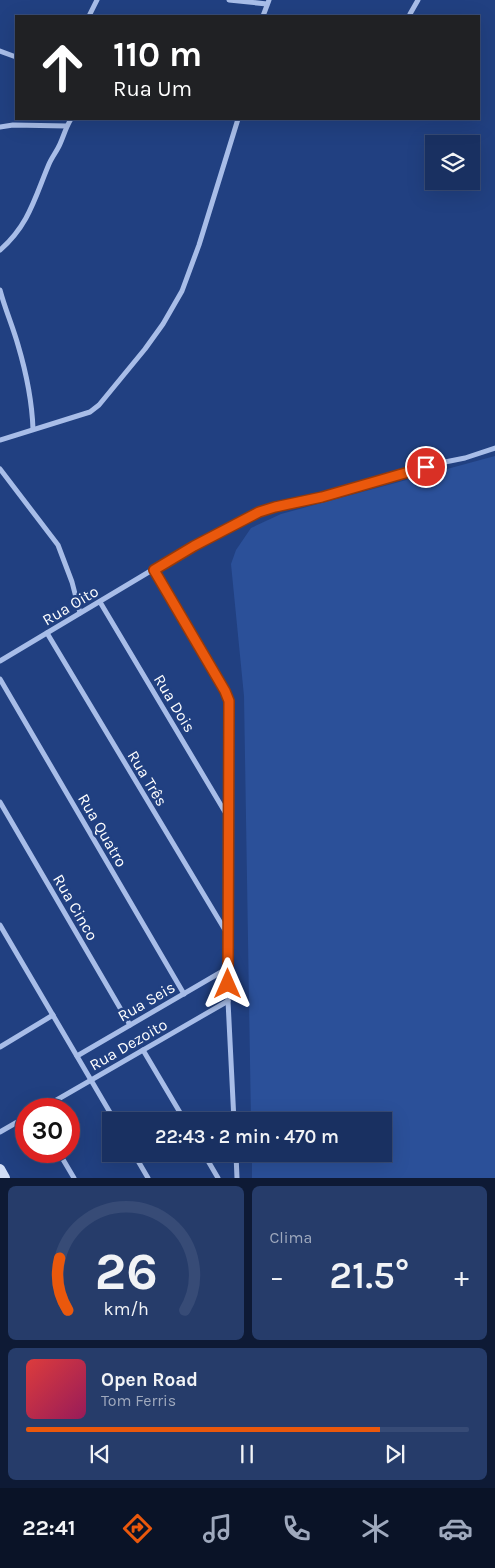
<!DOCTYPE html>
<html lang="pt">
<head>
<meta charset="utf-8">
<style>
  :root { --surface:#193061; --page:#263c6a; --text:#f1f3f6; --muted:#9fa9bd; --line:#374b76; --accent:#ea580c }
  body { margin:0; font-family:Karla,sans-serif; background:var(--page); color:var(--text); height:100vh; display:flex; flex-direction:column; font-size:19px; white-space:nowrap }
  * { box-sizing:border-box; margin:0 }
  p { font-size:16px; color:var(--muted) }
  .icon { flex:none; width:28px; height:28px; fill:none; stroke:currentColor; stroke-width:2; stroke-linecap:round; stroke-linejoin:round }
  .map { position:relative; height:1178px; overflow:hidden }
  .details { display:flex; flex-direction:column; gap:8px; padding:8px; background:#0e1a35; flex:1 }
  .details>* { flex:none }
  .banner { position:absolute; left:15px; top:15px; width:465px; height:105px; border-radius:0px; box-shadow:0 5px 20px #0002,0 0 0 1px var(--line); background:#202124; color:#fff; overflow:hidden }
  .tools { position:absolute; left:425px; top:135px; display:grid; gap:10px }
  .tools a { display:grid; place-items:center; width:55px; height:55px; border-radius:0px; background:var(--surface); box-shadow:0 5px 20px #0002,0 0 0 1px var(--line); font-size:25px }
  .speed { position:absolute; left:15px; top:1098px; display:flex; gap:10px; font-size:25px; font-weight:700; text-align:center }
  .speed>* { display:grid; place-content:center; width:65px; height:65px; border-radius:50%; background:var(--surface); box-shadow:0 5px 20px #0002,0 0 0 1px var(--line); line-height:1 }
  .speed .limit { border:8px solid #d22; background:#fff; color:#111 }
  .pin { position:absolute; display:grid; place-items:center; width:42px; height:42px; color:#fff; margin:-21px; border:2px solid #fff; border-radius:50%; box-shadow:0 1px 5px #0007 }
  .me { position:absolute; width:55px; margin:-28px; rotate:0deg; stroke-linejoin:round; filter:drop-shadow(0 0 4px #0008) }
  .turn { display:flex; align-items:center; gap:18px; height:105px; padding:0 15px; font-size:22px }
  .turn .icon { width:65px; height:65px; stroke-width:2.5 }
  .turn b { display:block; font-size:35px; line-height:42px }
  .big { font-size:38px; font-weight:600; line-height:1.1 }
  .details .card { flex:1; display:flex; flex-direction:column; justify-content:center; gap:8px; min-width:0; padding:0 18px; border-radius:8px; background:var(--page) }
  .details .dial { align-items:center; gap:0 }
  .dial svg { height:130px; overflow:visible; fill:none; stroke:var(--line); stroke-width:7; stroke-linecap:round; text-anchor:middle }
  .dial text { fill:var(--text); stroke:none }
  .song { display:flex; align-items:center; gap:15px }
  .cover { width:60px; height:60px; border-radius:8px; background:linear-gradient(135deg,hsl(0 70% 55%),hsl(330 70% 35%)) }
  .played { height:5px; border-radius:2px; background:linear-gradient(90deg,var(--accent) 80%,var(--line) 80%) }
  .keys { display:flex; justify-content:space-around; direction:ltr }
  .heat { display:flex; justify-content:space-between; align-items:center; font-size:28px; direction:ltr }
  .details .tiles { flex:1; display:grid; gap:8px; grid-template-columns:1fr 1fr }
  .card:last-child { grid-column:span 2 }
  .trip { position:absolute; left:102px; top:1112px; width:290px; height:50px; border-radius:0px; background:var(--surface); box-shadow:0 5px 20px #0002,0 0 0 1px var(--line); font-weight:600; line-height:50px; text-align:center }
  .menu { display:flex; height:80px; justify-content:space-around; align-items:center; background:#0a1327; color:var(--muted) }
  .menu .icon { width:35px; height:35px }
  .menu .selected { color:var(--accent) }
  .menu b { font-size:22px; color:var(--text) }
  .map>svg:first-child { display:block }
  .green { fill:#2b5099 }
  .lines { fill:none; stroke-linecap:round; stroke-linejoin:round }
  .street { stroke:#a8bde8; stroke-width:5 }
  .secondary { stroke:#d2def6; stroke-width:10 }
  .route-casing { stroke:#983908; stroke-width:12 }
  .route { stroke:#ea580c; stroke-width:9 }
  .labels { text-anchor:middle; stroke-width:5; stroke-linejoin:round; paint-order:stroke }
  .street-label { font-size:16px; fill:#fff; stroke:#214081 }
</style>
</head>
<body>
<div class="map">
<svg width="495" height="1178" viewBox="0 0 495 1178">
  <rect width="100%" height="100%" fill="#214081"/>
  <path class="green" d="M495,456V1178H252V1154H384V1121H251L244,696L231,564L236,550L251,528L281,514Z"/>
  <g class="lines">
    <g class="street">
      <path d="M229,0L267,4"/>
      <path d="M410,14L418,0"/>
      <path d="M89,16L97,0"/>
      <path d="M263,16L269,0"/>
      <path d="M0,51L16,57"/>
      <path d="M0,127L13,125L67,126"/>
      <path d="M0,250C29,225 35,197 49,164C52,157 57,151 60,144C64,135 66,127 71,119"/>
      <path d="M0,290C5,309 13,327 18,345C26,372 32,401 33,429"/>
      <path d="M0,440L90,412L99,405L145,349L163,324L182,291L199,245L238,119"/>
      <path d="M0,469L58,545L72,582L80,613"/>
      <path d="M153,570L225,691L229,701L228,1001L234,1121"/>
      <path d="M100,602L228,817"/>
      <path d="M47,633L228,935"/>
      <path d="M0,661L194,545L259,512L275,507L323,497L445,462L465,458L495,448"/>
      <path d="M0,679L184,994"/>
      <path d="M0,802L130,1025"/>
      <path d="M0,925L115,1121"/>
      <path d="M0,1047L53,1015"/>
      <path d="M143,1050L185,1121"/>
      <path d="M77,1056L228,968"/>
      <path d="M41,1109L228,1001"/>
      <path d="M0,1132L26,1117"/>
      <path d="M58,1151L74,1178"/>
      <path d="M134,1154L148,1178"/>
      <path d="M204,1154L218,1178"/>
      <path d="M236,1154L237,1178"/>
    </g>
    <path class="secondary" d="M0,1169L5,1178"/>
  </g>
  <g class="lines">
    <defs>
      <path id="route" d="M228,984L229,701L225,691L154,570L194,546L259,512L275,507L322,497L426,467"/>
    </defs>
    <use href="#route" class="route-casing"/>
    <use href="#route" class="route"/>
  </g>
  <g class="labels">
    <g class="street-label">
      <text transform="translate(70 605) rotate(-31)" y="6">Rua Oito</text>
      <text transform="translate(175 703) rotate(59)" y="6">Rua Dois</text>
      <text transform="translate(148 778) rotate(59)" y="6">Rua Três</text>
      <text transform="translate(103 830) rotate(60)" y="6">Rua Quatro</text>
      <text transform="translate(76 907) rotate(60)" y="6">Rua Cinco</text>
      <text transform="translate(146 1001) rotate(-30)" y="6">Rua Seis</text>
      <text transform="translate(128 1044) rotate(-30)" y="6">Rua Dezoito</text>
    </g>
  </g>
</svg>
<div class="tools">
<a><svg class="icon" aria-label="layers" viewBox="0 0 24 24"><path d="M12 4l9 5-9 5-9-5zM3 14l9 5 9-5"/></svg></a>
</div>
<div class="speed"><div class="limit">30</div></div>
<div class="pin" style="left:426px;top:467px;background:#d93025"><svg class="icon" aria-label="arrive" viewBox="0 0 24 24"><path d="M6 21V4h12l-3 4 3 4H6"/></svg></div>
<svg class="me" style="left:228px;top:984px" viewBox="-20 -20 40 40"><path d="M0-17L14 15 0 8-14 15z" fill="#ea580c" stroke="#fff" stroke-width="4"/></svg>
<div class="trip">22:43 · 2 min · 470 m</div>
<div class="banner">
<div class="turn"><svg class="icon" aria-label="ahead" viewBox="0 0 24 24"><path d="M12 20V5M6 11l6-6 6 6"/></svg><div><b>110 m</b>Rua Um</div></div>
</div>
</div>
<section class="details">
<div class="tiles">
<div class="card dial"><svg viewBox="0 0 100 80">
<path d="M14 69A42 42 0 1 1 86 69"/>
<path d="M14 69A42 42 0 0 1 9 37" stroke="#ea580c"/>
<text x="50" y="56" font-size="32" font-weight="700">26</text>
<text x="50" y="72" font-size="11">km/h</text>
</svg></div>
<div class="card"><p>Clima</p>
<div class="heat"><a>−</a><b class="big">21.5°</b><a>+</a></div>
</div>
<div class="card">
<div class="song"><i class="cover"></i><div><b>Open Road</b><p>Tom Ferris</p></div></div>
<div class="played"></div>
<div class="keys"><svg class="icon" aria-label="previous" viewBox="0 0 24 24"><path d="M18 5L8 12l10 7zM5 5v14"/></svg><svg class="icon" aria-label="pause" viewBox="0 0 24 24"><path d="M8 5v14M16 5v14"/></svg><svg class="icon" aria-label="next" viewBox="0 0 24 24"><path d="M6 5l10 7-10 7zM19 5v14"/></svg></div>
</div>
</div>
</section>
<nav class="menu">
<b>22:41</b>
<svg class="icon selected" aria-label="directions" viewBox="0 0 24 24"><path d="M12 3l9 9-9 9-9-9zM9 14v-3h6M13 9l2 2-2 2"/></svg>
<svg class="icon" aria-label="music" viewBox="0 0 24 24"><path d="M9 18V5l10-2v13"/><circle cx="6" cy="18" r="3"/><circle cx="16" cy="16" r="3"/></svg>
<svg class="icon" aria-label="phone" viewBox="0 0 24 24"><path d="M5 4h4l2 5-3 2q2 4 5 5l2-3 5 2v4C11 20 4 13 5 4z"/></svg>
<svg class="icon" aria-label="climate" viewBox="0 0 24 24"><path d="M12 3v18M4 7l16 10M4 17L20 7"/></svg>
<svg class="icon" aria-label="car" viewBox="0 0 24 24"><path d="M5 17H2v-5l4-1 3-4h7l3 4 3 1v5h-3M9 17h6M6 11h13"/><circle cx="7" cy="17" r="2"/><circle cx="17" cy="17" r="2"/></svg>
</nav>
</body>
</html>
